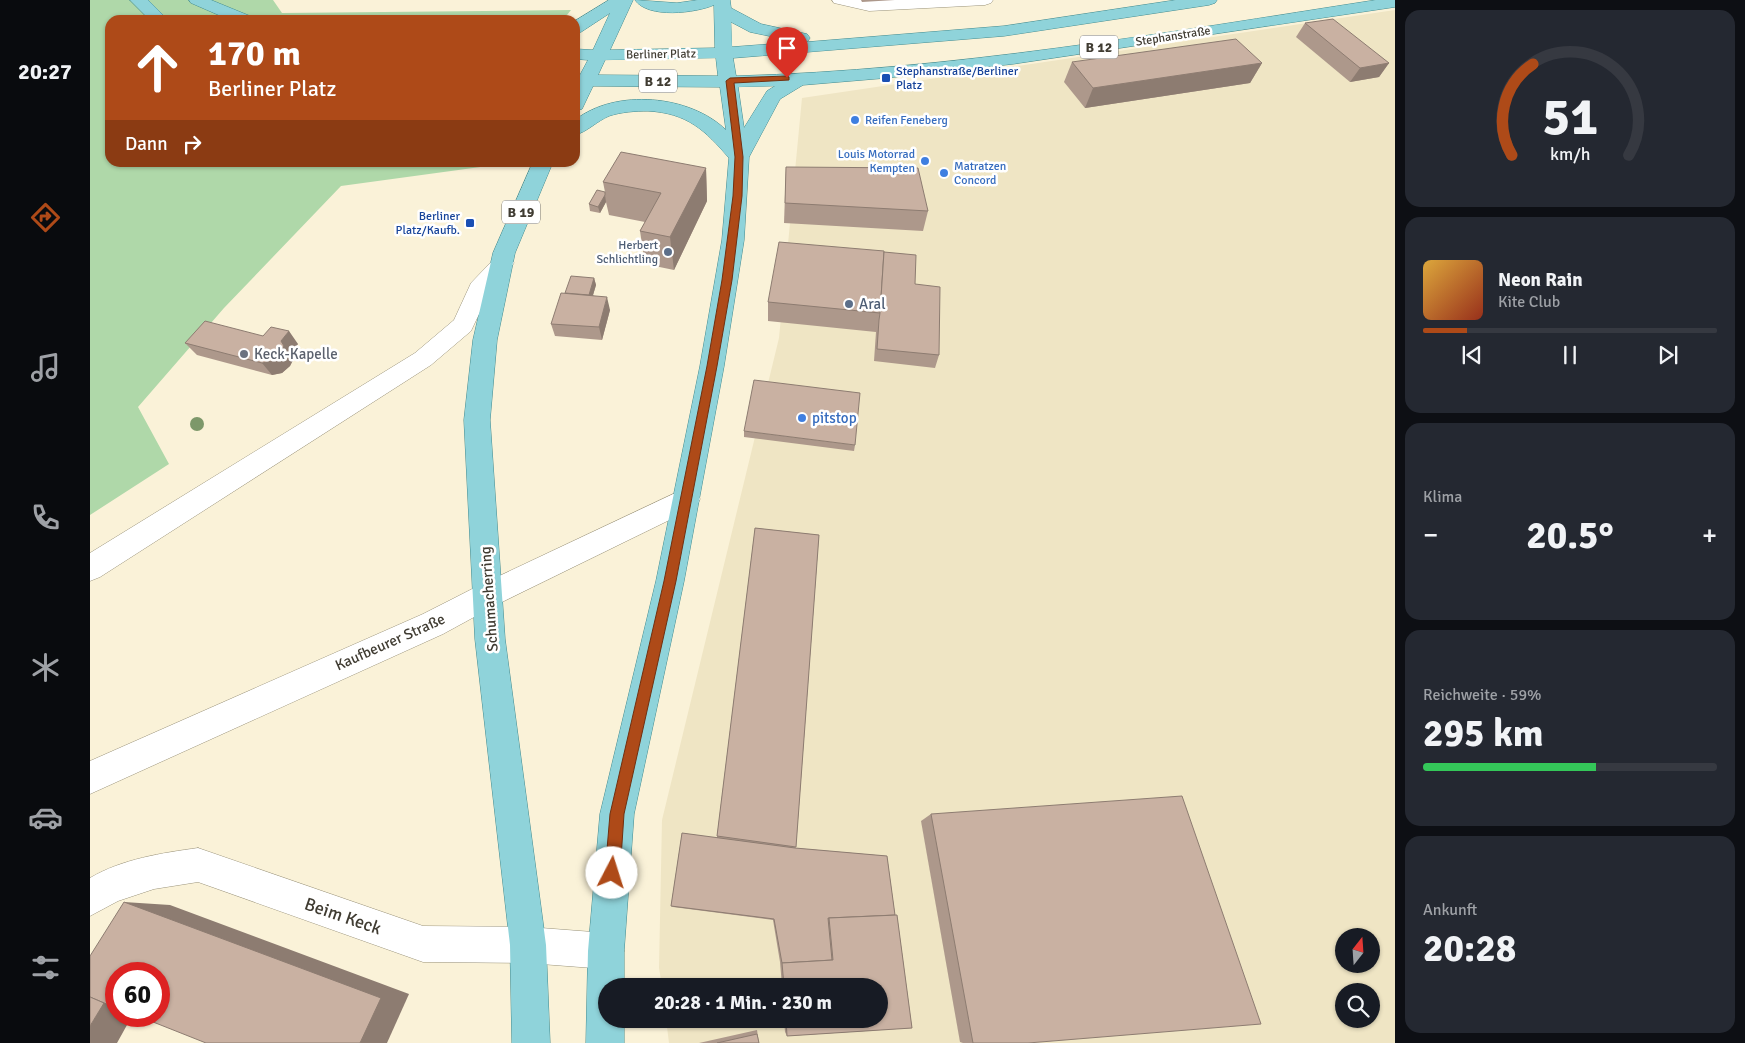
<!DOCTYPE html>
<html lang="de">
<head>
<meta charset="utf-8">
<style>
  :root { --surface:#171b24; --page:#242831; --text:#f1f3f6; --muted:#9ea1a6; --line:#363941; --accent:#ae4a18 }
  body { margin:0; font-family:Signika,sans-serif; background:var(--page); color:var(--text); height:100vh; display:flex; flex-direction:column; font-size:19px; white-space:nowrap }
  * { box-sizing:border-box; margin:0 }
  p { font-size:16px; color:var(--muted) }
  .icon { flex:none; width:28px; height:28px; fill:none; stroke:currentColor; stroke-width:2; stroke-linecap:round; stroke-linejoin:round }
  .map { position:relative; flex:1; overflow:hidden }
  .side { display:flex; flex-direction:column; gap:10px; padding:10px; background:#0d0f14; width:350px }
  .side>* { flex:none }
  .banner { position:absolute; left:15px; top:15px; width:475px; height:152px; border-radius:15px; box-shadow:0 1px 4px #0004; background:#ae4a18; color:#fff; overflow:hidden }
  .needle { width:32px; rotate:17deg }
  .tools { position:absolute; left:1245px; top:928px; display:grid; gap:10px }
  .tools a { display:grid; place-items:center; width:45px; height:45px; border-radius:50%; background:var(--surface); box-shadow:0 1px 4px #0004; font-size:25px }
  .speed { position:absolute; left:15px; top:962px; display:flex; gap:10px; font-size:25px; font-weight:700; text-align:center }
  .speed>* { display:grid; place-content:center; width:65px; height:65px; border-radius:50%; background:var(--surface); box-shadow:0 1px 4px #0004; line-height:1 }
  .speed .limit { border:8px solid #d22; background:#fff; color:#111 }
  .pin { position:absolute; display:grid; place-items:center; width:42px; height:42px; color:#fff; margin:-51px -21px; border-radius:50% 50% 50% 0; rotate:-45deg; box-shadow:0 0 5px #0007 }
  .pin .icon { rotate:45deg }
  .me { position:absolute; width:55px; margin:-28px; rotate:5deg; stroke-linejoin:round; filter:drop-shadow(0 0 4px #0008) }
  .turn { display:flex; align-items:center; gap:18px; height:105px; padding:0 20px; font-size:22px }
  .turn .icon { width:65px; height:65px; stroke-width:2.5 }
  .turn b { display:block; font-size:35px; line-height:42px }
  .then { display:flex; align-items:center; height:48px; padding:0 20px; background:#0003; gap:10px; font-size:19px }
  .big { font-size:38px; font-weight:700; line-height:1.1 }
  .side .widget { flex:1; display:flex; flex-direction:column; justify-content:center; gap:8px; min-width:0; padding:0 18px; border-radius:15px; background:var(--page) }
  .side .dial { align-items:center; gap:0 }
  .dial svg { height:130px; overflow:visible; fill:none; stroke:var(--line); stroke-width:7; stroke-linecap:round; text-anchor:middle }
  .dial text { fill:var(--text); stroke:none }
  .song { display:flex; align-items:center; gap:15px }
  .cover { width:60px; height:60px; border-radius:8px; background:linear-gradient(135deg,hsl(40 70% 55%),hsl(10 70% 35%)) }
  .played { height:5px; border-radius:2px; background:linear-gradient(90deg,var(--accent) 15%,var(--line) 15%) }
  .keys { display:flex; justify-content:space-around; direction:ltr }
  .heat { display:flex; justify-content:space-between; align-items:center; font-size:28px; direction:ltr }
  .charge { height:8px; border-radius:4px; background:linear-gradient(90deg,#34c759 59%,var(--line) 0) }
  .trip { position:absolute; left:508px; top:978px; width:290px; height:50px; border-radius:25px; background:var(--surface); box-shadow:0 1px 4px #0004; font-weight:700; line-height:50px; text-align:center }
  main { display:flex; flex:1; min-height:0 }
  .menu { display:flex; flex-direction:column; width:90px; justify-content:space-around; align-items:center; background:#090b0e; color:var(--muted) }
  .menu .icon { width:35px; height:35px }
  .menu .active { color:var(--accent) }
  .menu b { font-size:22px; color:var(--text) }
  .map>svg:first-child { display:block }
  .built { fill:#efe5c4; fill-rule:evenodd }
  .green { fill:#afd8a9 }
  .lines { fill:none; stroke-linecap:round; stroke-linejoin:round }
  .minor-casing { stroke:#9b947c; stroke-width:1 }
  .major-casing { stroke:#438b8f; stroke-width:1 }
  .minor { fill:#fff; fill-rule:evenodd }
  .major { fill:#8fd3da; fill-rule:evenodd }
  .tree { fill:#7d986a }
  .wall { fill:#ad988b }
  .shaded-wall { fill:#8d7c71 }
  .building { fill:#c9b1a2; stroke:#8d7c71 }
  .route { fill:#ae4a18; stroke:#713010 }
  .transit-dot { fill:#1a4fb4; stroke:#fff; stroke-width:2 }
  .shop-dot { fill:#3f7fe0; stroke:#fff; stroke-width:2 }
  .service-dot { fill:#5c6f8a; stroke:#fff; stroke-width:2 }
  .worship-dot { fill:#6b7280; stroke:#fff; stroke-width:2 }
  .labels { text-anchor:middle; stroke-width:5; stroke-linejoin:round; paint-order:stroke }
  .far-street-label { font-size:12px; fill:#403c32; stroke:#fff }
  .far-transit-label { font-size:12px; fill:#164399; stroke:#fff; text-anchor:start }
  .far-shop-label { font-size:12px; fill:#366cbe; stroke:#fff; text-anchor:start }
  .far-service-label { font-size:12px; fill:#4e5e75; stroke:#fff; text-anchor:end }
  .shield { fill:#fff; stroke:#797670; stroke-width:1 }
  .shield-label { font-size:14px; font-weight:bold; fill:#403c32 }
  .service-label { font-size:15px; fill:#4e5e75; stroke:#fff; text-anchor:start }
  .worship-label { font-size:15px; fill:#5b616d; stroke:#fff; text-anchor:start }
  .shop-label { font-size:15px; fill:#366cbe; stroke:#fff; text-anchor:start }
  .street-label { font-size:15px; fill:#403c32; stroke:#fff }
  .near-street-label { font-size:18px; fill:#403c32; stroke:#fff }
</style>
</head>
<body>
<main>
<nav class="menu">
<b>20:27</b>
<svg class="icon active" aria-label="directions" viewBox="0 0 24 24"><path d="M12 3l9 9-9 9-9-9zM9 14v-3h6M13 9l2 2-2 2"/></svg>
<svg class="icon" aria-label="music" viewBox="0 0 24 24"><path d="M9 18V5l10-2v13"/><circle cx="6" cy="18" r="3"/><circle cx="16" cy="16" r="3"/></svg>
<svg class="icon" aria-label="phone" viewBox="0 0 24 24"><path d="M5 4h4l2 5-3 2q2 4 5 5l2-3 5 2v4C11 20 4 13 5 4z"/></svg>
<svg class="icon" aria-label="climate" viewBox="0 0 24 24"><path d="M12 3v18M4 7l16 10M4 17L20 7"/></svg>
<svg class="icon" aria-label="car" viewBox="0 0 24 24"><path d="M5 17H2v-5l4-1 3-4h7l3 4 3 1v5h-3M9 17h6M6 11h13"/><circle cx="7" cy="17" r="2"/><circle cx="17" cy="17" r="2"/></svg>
<svg class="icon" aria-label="filters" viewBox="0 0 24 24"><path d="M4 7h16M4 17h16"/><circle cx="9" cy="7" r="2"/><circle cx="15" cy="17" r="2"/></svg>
</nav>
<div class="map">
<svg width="1305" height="1043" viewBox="0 0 1305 1043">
  <rect width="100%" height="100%" fill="#faf2d8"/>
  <path class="built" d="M1305,10V1043H579L576,1019H789V986H572L569,968L572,820L689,338L712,98ZM1254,936H1281V964H1254ZM1254,991H1281V1019H1254Z"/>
  <path class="green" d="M0,0H183L192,13L481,10L473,20H20V162H404L405,165L251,186L134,308L48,407L79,464L0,515Z"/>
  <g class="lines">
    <defs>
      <g id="minor">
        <path d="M742,0H903L901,3L895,5L779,11L744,3Z"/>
        <path d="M413,255L421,258L424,263L399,293L381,331L341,365L10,577L0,581V553L325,353L364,320L381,283L405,258Z"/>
        <path d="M596,488L606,491L610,499L606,507L408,604L353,634L0,794V761L333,614L388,586Z"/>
        <path d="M108,848L333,926L438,927L516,933L529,938L534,951L529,964L516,969L438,963L333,962L108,882L64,889L28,901L0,916V878C32,859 72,853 108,848Z"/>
      </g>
      <g id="major">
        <path d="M40,0H58L78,20H60Z"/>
        <path d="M99,0H121L160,16L162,20H140L101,3Z"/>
        <path d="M519,0H543L520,50L625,48L624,5C606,13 558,19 545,0L587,3L608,0H640L641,8L671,24L717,34L720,38L717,42L914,26L1086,0H1127L1125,3L1119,5L914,36L643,58L646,76C861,70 1074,33 1286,0H1305V7L923,64L796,78L713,85L690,99L659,157L654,240L634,366L594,581L544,814L534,951V986H516V1019H534V1043H496L498,951L510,814L566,581L610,366L632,240L639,158C615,130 597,113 558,111C545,111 531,112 519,116C507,121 497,132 485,135V120C526,88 600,95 636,130L630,87L503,86L492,109L485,111V75H490L498,60L485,59V49L503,50L520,13L491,32L485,33V21ZM641,22L660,32L708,42L642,47ZM626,58L628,76L508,75L515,60ZM685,86L677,91L654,128L648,87Z"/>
        <path d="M443,162H463L425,253L407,340L400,420L415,639L456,945L460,1043H422L420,945L385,639L374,420L383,340L403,253Z"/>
      </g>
    </defs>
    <use href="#minor" class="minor-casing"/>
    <use href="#major" class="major-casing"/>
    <use href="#minor" class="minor"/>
    <use href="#major" class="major"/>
  </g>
  <circle class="tree" cx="107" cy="424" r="7"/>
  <g class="wall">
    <path d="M771,0H805L772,2Z"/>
    <path d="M1215,23L1299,63L1289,77L1260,82L1206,37Z"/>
    <path d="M982,62L1172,63L1160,83L995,108L974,82Z"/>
    <path d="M696,167L838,211L833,231L694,223Z"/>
    <path d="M616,168L617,201L584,270L555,264L550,231L555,222L519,215L516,202L510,213L500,211L499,204L515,192L513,182Z"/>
    <path d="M504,278L506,285L503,295L520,310L512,340L465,336L461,324Z"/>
    <path d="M825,284L849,355L845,368L784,361L786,332L678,321V302Z"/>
    <path d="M173,336L208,344L200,353L204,358L200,366L192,373L182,375L107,355L95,343Z"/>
    <path d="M654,431L765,445L764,451L654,437Z"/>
    <path d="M665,528L729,535L706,847L705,848L797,856L805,915H807L822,1028L697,1036L695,1032L694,1019H789V986H692L690,962L683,920L583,907L581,906L592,833L627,838V836Z"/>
    <path d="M841,814L938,1043H873L870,1042L831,821Z"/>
    <path d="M667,1030L669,1043H609Z"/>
  </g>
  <g class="shaded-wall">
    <path d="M1172,63L1160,83L995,108L1003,88Z"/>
    <path d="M1299,63L1289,77L1260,82L1270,68Z"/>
    <path d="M616,168L617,201L584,270L580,237Z"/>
    <path d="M515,195L516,202L510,213L508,207Z"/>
    <path d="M504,278L506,285L500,305L498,298Z"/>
    <path d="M517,297L520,310L512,340L509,327Z"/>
    <path d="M199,331L208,344L200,353L204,358L200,366L192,373L182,375L172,363Z"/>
    <path d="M34,902L80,905L319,994L297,1043H270Z"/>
    <path d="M26,986V1016H42L27,1043H0V1026L17,997Z"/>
  </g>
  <g class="building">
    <path d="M1243,19L1299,63L1270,68L1215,23Z"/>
    <path d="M1146,39L1172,63L1003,88L982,62Z"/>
    <path d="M531,152L616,168L580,237L550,231L571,193L513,182Z"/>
    <path d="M696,167L828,168L838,211L695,203Z"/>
    <path d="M507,190L515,192V195L508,207L499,204Z"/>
    <path d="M689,242L794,251L790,313L678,302Z"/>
    <path d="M794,252L826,255L825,284L850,287L849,355L787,349L789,320L790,313Z"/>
    <path d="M481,276L504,278L499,295L475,293Z"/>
    <path d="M471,293L517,297L509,327L461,324Z"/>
    <path d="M115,321L173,336L181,327L199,331L191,341L194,346L190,353L182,361L172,363L95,343Z"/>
    <path d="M664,380L770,393L765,445L654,431Z"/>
    <path d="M665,528L729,535L706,847L627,836Z"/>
    <path d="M1092,796L1171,1024L938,1043H883L841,814Z"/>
    <path d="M592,833L705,848L797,856L805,915L738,918L742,960L692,963L684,919L581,906Z"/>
    <path d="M34,902L291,998L270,1043H116L48,1016H69V974H26V1008L0,997V956Z"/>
    <path d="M807,915L822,1028L697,1036L696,1019H789V986H694L692,963L743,960L739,918Z"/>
    <path d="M0,997L14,1003L0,1026Z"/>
    <path d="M667,1034L669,1043H627Z"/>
  </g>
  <path class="route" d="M697,76L699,77V80L644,83L653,157L652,196L642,280L627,366L586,581L534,814L530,873L527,878L522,880L517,878L515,873L520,814L574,581L617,366L632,280L643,196L645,157L636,81L640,78Z"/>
  <g class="transit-dot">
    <rect x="791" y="73" width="10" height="10" rx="2.5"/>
    <rect x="375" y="218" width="10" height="10" rx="2.5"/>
  </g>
  <g class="shop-dot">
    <circle cx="765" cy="120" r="5"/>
    <circle cx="835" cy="161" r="5"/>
    <circle cx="854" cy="173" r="5"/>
    <circle cx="712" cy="418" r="5"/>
  </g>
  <g class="service-dot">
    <circle cx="578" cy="252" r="5"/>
    <circle cx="759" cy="304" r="5"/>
  </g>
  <circle class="worship-dot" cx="154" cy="354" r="5"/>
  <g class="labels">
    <g class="far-street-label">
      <text transform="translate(1083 36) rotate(-9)" y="4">Stephanstraße</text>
      <text transform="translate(571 54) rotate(-1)" y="4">Berliner Platz</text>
    </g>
    <g class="far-transit-label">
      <text x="806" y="75">Stephanstraße/Berliner<tspan x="806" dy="14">Platz</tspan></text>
      <text x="370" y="220" text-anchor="end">Berliner<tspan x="370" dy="14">Platz/Kaufb.</tspan></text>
    </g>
    <g class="far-shop-label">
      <text x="775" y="124">Reifen Feneberg</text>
      <text x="825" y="158" text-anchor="end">Louis Motorrad<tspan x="825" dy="14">Kempten</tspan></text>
      <text x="864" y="170">Matratzen<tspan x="864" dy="14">Concord</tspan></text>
    </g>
    <g class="far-service-label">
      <text x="568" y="249">Herbert<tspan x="568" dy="14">Schlichtling</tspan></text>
    </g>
    <g class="shield">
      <rect x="990" y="35.5" width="38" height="23" rx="4"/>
      <rect x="549" y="69.5" width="38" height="23" rx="4"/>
      <rect x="412" y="200.5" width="38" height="23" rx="4"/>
    </g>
    <g class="shield-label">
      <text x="1009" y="52">B 12</text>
      <text x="568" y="86">B 12</text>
      <text x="431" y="217">B 19</text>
    </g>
    <g class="service-label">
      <text x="769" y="309">Aral</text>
    </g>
    <g class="worship-label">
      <text x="164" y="359">Keck-Kapelle</text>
    </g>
    <g class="shop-label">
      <text x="722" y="423">pitstop</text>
    </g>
    <g class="street-label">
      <text transform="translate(399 599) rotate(-94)" y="5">Schumacherring</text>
      <text transform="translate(300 642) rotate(-24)" y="5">Kaufbeurer Straße</text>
    </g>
    <g class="near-street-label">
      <text transform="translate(253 916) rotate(19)" y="6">Beim Keck</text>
    </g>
  </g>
</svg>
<div class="tools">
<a><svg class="needle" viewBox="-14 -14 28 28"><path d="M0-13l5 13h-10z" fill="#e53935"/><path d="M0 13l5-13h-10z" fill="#9ea1a6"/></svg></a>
<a><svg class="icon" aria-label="search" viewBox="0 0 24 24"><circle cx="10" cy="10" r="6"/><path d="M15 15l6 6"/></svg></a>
</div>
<div class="speed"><div class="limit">60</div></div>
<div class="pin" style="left:697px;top:78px;background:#d93025"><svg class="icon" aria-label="arrive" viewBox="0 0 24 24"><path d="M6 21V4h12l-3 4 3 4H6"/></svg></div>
<svg class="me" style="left:522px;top:873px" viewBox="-20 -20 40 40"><circle r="19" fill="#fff"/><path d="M0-13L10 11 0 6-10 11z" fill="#ae4a18"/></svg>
<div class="trip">20:28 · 1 Min. · 230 m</div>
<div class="banner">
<div class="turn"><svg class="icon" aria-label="ahead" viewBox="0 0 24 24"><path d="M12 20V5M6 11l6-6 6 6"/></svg><div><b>170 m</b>Berliner Platz</div></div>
<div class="then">Dann<svg class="icon" aria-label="right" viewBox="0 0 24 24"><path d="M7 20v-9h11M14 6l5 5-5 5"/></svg></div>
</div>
</div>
<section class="side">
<div class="widget dial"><svg viewBox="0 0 100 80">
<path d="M14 69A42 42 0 1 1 86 69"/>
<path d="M14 69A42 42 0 0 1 27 13" stroke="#ae4a18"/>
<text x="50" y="56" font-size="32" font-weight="700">51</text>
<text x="50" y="72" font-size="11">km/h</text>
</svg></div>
<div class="widget">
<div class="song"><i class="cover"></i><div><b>Neon Rain</b><p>Kite Club</p></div></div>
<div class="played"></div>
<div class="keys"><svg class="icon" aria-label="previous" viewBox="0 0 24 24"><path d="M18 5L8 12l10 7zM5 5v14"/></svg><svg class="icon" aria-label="pause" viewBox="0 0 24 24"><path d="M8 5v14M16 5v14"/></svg><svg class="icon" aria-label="next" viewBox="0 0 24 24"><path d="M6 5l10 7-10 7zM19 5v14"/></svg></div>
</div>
<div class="widget"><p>Klima</p>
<div class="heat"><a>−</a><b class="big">20.5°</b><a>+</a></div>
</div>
<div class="widget"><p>Reichweite · 59%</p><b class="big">295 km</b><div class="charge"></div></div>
<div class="widget"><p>Ankunft</p><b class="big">20:28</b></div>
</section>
</main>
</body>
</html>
